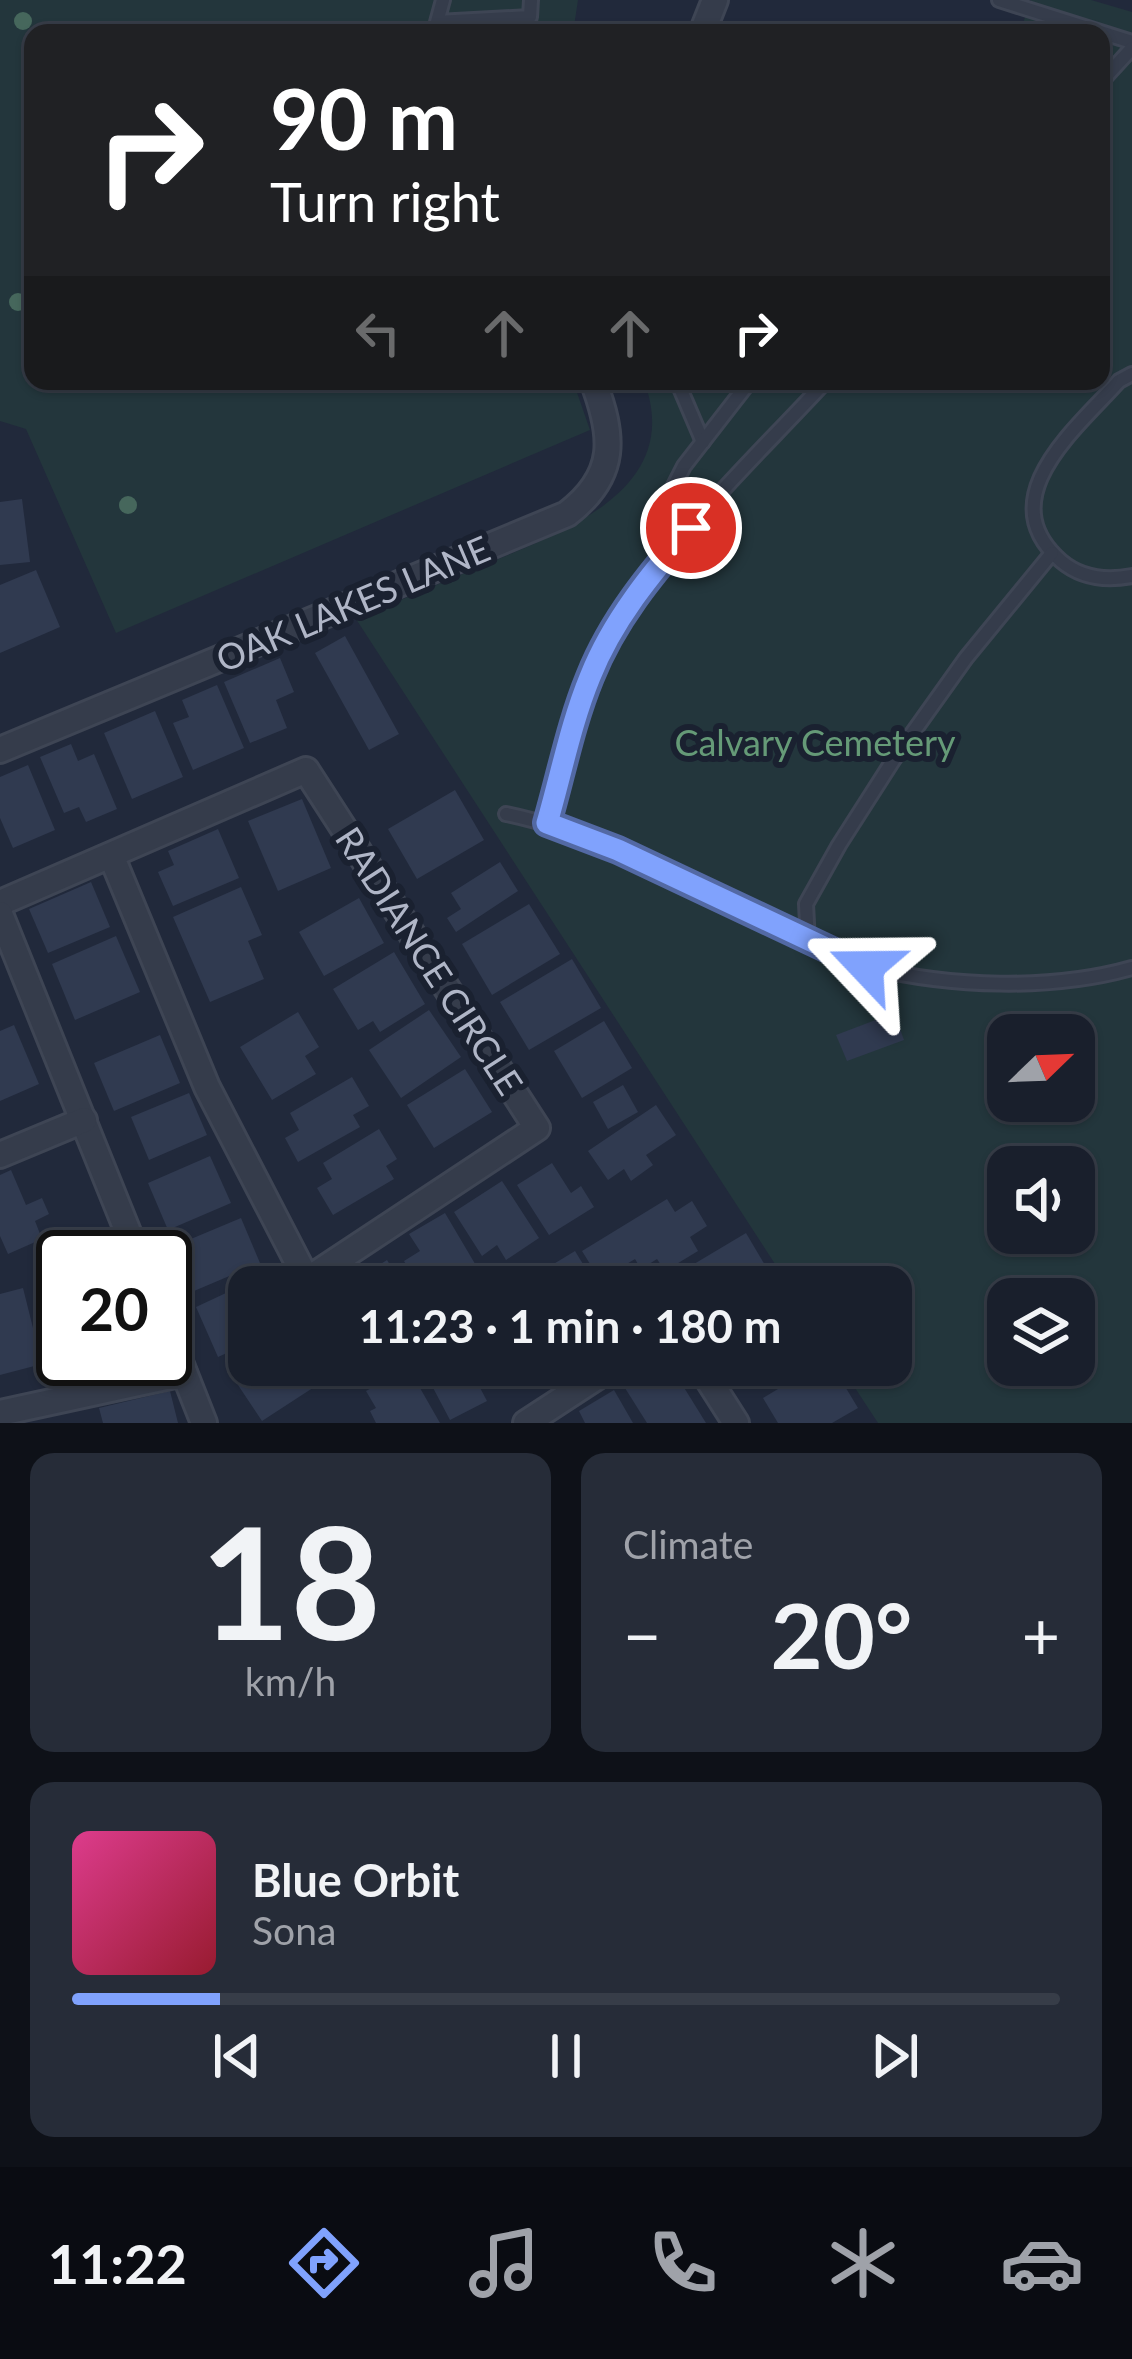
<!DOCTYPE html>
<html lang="en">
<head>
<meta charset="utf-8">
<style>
  :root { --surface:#191f2c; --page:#262c38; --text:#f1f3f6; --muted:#9fa2a9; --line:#373d48; --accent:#80a2fd }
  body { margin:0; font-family:Lato,sans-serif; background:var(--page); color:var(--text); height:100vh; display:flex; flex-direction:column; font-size:45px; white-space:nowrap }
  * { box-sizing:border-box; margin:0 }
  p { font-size:39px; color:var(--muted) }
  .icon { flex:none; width:66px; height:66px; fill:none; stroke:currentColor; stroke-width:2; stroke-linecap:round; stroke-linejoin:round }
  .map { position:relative; height:1423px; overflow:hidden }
  .panel { display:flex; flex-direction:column; gap:30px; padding:30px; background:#0e1118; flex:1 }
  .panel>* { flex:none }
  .hud { position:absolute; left:24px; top:24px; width:1086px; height:366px; border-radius:24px; box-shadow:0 3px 9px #0004,0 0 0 3px var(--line); background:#202124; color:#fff; overflow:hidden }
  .needle { width:78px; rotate:67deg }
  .controls { position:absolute; left:987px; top:1014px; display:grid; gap:24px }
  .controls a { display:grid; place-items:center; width:108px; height:108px; border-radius:24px; background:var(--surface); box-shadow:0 3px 9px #0004,0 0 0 3px var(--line); font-size:60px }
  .speed { position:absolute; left:36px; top:1230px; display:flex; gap:24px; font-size:60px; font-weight:700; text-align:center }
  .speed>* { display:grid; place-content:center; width:156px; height:156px; border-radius:50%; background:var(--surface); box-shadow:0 3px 9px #0004,0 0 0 3px var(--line); line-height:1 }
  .speed .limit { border:6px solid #111; border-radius:18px; background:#fff; color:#111 }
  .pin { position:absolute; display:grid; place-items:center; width:102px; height:102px; color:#fff; margin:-51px; border:6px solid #fff; border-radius:50%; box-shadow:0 3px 12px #0007 }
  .me { position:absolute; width:132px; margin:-66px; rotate:293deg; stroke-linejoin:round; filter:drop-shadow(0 0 9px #0008) }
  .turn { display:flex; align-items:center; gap:42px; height:252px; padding:0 48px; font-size:54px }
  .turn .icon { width:156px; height:156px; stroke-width:2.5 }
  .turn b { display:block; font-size:84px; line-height:102px }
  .lanes { display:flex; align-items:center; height:114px; padding:0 48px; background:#0003; justify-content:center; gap:60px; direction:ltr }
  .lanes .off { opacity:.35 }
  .big { font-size:90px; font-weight:700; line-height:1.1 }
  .panel .widget { flex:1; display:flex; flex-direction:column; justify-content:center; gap:18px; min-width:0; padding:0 42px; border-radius:24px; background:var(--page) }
  .panel .dial { align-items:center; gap:0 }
  .dial b { font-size:156px; line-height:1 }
  .song { display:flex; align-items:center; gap:36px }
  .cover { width:144px; height:144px; border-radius:18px; background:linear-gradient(135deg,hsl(330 70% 55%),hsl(350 70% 35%)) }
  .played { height:12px; border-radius:6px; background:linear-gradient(90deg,var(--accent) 15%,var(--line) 15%) }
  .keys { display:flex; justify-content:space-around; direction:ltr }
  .heat { display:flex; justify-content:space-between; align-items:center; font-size:66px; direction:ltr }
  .panel .tiles { flex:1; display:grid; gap:30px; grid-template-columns:1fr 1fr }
  .widget:last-child { grid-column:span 2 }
  .trip { position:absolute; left:228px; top:1266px; width:684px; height:120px; border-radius:24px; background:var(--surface); box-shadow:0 3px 9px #0004,0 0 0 3px var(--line); font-weight:700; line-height:120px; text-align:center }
  .menu { display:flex; height:192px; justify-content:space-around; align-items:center; background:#0a0c12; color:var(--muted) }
  .menu .icon { width:84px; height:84px }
  .menu .active { color:var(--accent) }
  .menu b { font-size:54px; color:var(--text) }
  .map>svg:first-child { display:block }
  .green { fill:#23363c; fill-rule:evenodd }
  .building { fill:#303a50 }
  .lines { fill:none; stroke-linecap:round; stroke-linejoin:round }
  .service-casing { stroke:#3e4554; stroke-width:18 }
  .minor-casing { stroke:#3e4554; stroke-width:30 }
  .service { stroke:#353c4b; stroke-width:12 }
  .minor { stroke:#353c4b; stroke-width:24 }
  .tree { fill:#46675c }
  .route-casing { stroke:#5369a4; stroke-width:30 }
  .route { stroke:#80a2fd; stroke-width:21 }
  .labels { text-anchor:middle; stroke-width:12; stroke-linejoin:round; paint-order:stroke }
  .street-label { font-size:36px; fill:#b0b6c7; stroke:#1a2130 }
  .park-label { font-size:36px; fill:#659a77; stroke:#1a2130 }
</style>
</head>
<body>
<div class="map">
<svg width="1132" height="1423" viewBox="0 0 1132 1423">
  <rect width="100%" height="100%" fill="#21293b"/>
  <g class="green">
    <path d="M0,0H578L573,33H33V381H573L590,430L116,633L26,429L0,421Z"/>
    <path d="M1031,0H1091L1132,12V1423H878L840,1365H891V1287H790L356,619C398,601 441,583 484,565C562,532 685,490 644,381H1101V33H1011L1021,29ZM1008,1035H1074V1101H1008ZM1008,1167H1074V1233H1008ZM1008,1299H1074V1365H1008Z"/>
  </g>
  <g class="building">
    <path d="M22,499L30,562L0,565V502Z"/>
    <path d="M36,570L60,627L0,653V585Z"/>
    <path d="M345,636L399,734L369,750L315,653Z"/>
    <path d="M280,658L294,692L276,700L287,728L250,743L224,682Z"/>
    <path d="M217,685L244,748L193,770L173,723L189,717L182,700Z"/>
    <path d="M155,711L183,777L132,799L104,733Z"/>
    <path d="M71,744L78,761L94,754L117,809L86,822L79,807L64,813L40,757Z"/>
    <path d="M28,765L55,830L13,848L0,818V777Z"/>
    <path d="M455,790L484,840L417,879L388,829Z"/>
    <path d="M302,799L331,868L278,891L248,821Z"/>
    <path d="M218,829L239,878L173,906L158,872L174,865L168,851Z"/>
    <path d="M500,862L518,891L456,932L447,918L461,909L451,893Z"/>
    <path d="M91,882L110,927L48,953L29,909Z"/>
    <path d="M241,887L262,935L248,941L264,979L210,1002L173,917Z"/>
    <path d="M359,898L384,943L324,976L299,932Z"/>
    <path d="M529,904L560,954L492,995L462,944Z"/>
    <path d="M116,936L140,992L75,1020L52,964Z"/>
    <path d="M394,952L425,1004L380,1032L373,1021L358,1030L333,989Z"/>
    <path d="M572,959L601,1008L529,1050L500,1002Z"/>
    <path d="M429,1010L461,1057L401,1098L369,1050Z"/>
    <path d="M298,1012L319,1047L305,1056L316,1074L272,1100L240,1047Z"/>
    <path d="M894,1013L904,1040L847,1061L836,1035Z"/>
    <path d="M604,1021L632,1068L582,1098L554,1051Z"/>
    <path d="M14,1025L39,1084L0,1101V1031Z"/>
    <path d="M160,1035L180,1083L114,1111L94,1063Z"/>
    <path d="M465,1069L492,1112L434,1148L407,1105Z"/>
    <path d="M352,1077L369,1106L353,1115L360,1127L298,1162L285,1138L299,1130L290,1113Z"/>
    <path d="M623,1085L638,1112L608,1129L593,1102Z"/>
    <path d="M189,1093L207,1135L149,1160L131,1117Z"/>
    <path d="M656,1105L676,1135L646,1155L653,1165L631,1181L624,1169L608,1180L588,1151Z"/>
    <path d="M379,1129L397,1159L386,1166L394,1179L333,1215L317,1188L332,1179L323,1163Z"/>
    <path d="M210,1156L231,1203L168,1230L148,1183Z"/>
    <path d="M552,1163L571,1193L581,1186L594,1207L549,1235L517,1185Z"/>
    <path d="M11,1170L26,1205L42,1198L49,1214L35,1221L42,1239L8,1254L0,1236V1175Z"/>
    <path d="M502,1181L539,1238L506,1260L497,1245L482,1256L454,1212Z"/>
    <path d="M667,1199L675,1212L692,1201L707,1226L690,1237L698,1251L665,1271L657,1259L641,1269L635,1259L600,1280L582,1251Z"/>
    <path d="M445,1213L484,1279L470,1287H419L404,1261L420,1251L409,1234Z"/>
    <path d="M241,1218L260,1263L187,1294L167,1249Z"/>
    <path d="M746,1233L778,1287H708L694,1264Z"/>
    <path d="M575,1251L597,1287H527L524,1282Z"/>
    <path d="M387,1260L404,1287H344Z"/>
    <path d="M258,1278L262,1287H249V1343L218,1357L196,1307Z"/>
    <path d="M23,1288L42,1364L0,1375V1294Z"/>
    <path d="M245,1365H315L325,1380L262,1421L238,1385L252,1376Z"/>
    <path d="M421,1365H484L491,1377L478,1384L487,1401L450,1420Z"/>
    <path d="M500,1365H533L510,1380Z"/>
    <path d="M661,1365H670L706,1423H647L625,1388Z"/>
    <path d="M745,1365H796L759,1388Z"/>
    <path d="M818,1365H832L858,1408L832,1423H778L763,1398Z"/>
    <path d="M408,1367L440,1423H376L370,1411L376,1408L366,1391Z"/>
    <path d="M614,1390L633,1423H585L579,1411Z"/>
    <path d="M170,1391L178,1423H103L99,1408Z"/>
  </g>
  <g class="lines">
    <defs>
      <g id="service">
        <path d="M443,0L437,22L530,17L531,0"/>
        <path d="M999,0L1132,42"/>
        <path d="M1101,82L1132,48"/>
        <path d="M1132,374L1119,381C1077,428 989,498 1061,561C1081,578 1106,581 1132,576"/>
        <path d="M677,381L703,442"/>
        <path d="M667,555L650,533L684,466L750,381"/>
        <path d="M506,814C598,833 683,881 768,922C799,938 834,959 868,967C950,987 1051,991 1132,968"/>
        <path d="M547,822C561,774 571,719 592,673C643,560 743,471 826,381"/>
        <path d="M808,942L806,904L839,845L894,759L966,658L1052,553"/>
      </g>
      <g id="minor">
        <path d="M702,33L715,0"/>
        <path d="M0,750L567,514C618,475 614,436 593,381"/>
        <path d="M0,903L306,770L537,1128L307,1280L207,1087L111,855"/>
        <path d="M0,914L138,1257"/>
        <path d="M0,1155L84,1120"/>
        <path d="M165,1324L204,1423"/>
        <path d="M699,1365L736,1423"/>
        <path d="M0,1413L184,1373"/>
        <path d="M526,1423L615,1365"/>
      </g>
    </defs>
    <use href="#service" class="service-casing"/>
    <use href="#minor" class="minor-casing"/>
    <use href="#service" class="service"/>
    <use href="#minor" class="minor"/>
  </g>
  <g class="tree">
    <circle cx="23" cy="21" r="9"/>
    <circle cx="18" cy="302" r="9"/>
    <circle cx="128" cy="505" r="9"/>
  </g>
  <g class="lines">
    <defs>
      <path id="route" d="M691,528C652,572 612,621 590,677C571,723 561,775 547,823L618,850L866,967"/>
    </defs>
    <use href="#route" class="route-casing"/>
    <use href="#route" class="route"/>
  </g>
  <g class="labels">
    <g class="street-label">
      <text transform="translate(353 604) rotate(-23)" y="13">OAK LAKES LANE</text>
      <text transform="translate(429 961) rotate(57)" y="13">RADIANCE CIRCLE</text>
    </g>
    <g class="park-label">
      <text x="815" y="756">Calvary Cemetery</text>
    </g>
  </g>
</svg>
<div class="controls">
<a><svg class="needle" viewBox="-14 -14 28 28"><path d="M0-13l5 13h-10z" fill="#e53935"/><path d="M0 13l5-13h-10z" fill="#9fa2a9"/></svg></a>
<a><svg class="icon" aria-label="sound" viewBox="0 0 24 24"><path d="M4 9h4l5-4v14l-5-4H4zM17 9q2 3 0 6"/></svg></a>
<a><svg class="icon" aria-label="layers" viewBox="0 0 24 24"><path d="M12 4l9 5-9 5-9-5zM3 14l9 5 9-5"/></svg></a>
</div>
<div class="speed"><div class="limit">20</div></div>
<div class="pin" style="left:691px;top:528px;background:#d93025"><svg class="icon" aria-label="arrive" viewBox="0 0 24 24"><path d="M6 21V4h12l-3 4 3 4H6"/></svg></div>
<svg class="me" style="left:866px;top:967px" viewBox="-20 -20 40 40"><path d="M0-17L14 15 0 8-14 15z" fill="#80a2fd" stroke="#fff" stroke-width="4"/></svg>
<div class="trip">11:23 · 1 min · 180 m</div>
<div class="hud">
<div class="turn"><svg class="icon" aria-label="right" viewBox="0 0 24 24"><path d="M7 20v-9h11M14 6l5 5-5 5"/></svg><div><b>90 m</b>Turn right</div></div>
<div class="lanes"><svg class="icon off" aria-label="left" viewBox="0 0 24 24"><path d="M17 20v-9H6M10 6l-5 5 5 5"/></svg><svg class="icon off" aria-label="ahead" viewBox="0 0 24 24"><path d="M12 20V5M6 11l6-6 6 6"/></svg><svg class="icon off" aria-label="ahead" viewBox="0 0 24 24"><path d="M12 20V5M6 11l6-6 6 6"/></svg><svg class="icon" aria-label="right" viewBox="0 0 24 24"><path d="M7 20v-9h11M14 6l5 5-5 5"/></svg></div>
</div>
</div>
<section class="panel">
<div class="tiles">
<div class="widget dial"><b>18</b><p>km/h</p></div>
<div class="widget"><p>Climate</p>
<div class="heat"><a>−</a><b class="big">20°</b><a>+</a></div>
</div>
<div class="widget">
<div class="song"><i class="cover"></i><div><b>Blue Orbit</b><p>Sona</p></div></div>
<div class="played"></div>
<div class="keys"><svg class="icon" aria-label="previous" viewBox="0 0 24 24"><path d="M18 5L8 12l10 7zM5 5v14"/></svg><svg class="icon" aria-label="pause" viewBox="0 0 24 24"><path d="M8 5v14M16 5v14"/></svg><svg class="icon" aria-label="next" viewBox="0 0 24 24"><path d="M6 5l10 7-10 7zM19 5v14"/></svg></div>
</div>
</div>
</section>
<nav class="menu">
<b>11:22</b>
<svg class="icon active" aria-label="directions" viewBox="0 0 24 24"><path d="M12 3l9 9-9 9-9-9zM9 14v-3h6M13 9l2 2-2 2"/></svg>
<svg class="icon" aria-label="music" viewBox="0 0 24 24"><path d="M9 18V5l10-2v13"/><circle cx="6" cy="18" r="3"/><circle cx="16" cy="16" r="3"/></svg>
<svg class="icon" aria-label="phone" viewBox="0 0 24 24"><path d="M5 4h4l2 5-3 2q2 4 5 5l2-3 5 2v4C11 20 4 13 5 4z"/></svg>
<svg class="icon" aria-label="climate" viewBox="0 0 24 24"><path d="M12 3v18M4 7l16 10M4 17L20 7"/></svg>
<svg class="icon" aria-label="car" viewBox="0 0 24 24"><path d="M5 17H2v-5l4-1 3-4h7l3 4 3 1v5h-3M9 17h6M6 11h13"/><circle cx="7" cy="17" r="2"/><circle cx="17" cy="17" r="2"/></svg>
</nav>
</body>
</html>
